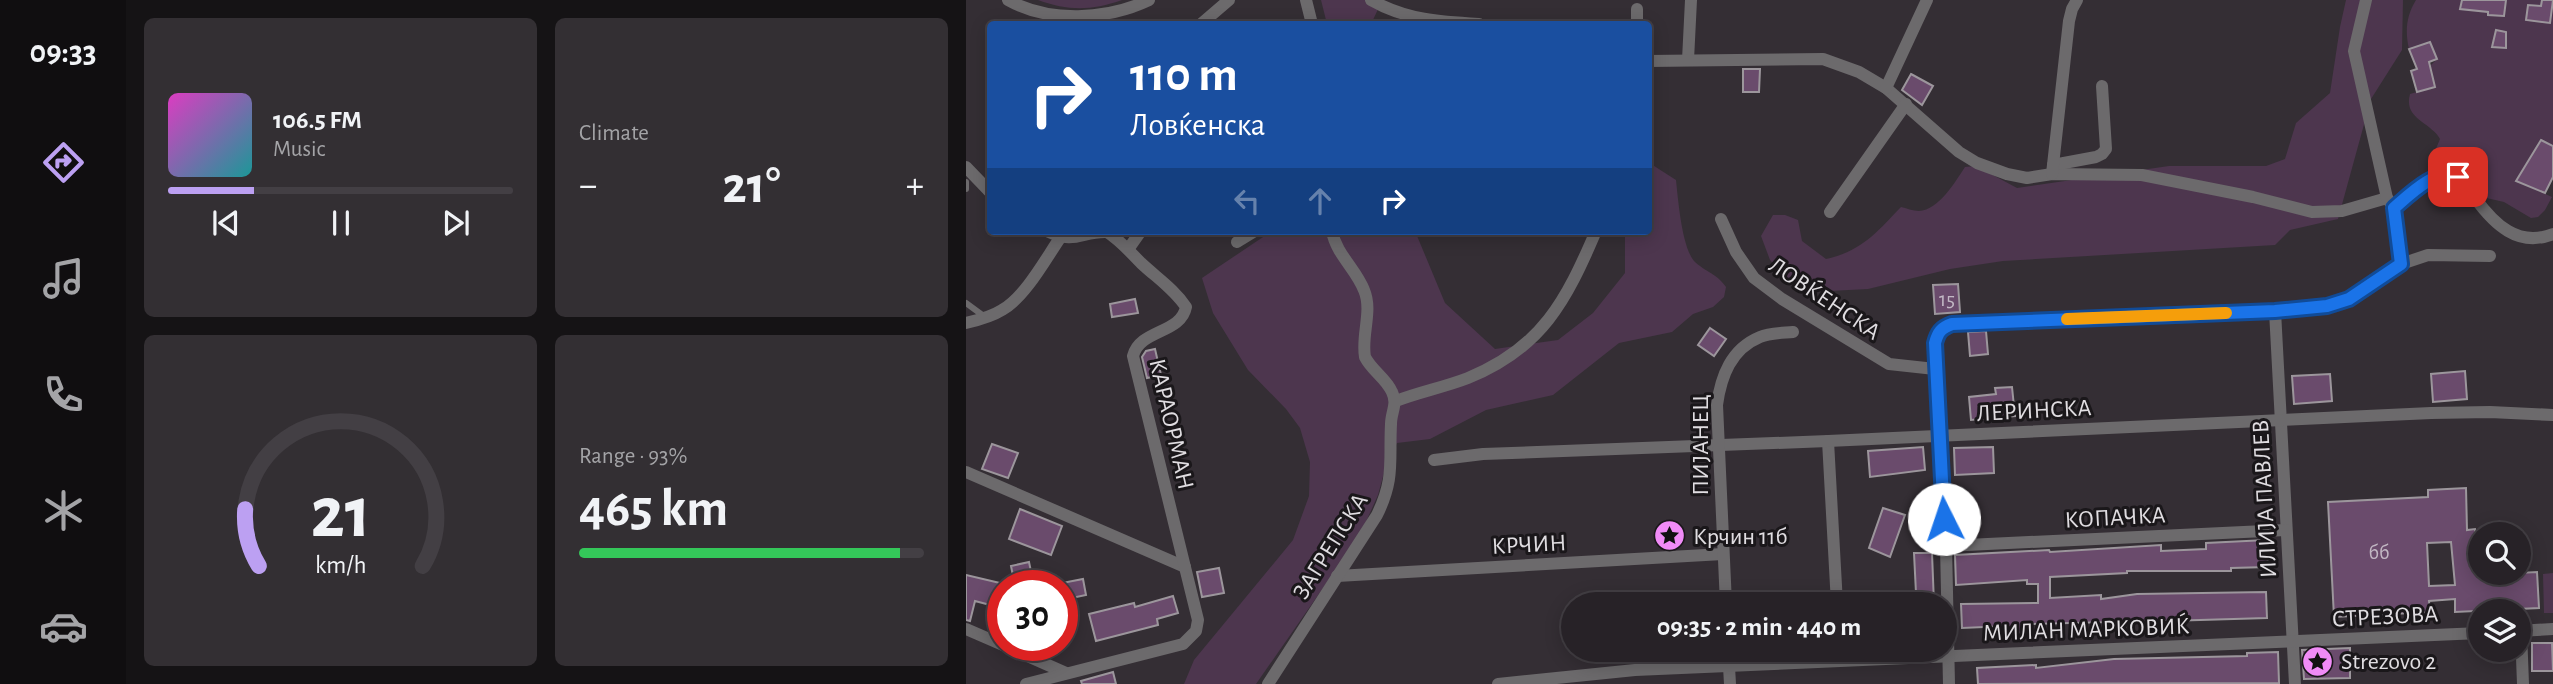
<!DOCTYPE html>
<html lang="en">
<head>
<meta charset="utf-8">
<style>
  :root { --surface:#272227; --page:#332f33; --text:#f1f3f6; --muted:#a4a4a7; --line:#433f44; --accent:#bca0f2 }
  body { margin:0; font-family:"Alegreya Sans",sans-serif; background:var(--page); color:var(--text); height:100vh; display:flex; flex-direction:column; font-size:26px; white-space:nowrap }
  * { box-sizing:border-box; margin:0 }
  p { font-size:23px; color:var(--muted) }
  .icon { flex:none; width:38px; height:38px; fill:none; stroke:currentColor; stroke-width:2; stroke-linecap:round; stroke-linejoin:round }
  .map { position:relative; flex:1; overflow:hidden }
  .side { display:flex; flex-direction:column; gap:18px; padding:18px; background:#151315; width:840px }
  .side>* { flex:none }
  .guide { position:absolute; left:21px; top:21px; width:665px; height:214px; border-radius:7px; box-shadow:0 4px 18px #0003,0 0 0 2px var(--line); background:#1a4fa0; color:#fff; overflow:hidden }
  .fabs { position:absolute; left:1502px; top:522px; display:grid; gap:14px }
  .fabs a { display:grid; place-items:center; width:63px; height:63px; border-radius:50%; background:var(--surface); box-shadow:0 4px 18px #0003,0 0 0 2px var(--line); font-size:35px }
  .speed { position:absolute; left:21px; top:570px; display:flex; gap:14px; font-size:35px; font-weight:700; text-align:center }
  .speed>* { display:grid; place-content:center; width:91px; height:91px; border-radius:50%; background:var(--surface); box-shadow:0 4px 18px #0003,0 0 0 2px var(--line); line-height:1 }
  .speed .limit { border:10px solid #d22; background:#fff; color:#111 }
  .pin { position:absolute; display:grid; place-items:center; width:60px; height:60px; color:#fff; margin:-30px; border-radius:14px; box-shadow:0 4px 10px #0006 }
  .me { position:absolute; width:77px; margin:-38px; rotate:356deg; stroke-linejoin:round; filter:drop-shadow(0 0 5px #0008) }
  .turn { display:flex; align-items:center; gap:24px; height:147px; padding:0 28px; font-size:32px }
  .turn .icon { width:91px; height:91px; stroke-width:2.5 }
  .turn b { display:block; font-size:49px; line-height:60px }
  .lanes { display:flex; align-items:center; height:66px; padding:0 28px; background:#0003; justify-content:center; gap:35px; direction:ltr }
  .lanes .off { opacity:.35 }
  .big { font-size:52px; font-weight:700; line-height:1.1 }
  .side .card { flex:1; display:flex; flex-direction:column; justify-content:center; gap:10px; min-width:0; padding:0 24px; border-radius:10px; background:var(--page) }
  .side .dial { align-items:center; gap:0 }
  .dial svg { height:182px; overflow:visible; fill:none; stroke:var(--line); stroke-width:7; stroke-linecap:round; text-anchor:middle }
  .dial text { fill:var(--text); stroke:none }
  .song { display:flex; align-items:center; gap:21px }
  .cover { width:84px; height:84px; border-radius:10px; background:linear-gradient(135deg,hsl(310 70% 55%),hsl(180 70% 35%)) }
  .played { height:7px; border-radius:4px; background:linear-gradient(90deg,var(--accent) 25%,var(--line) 25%) }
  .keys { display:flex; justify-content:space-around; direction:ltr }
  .heat { display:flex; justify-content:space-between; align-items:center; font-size:38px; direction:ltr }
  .charge { height:10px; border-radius:5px; background:linear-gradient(90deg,#34c759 93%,var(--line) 0) }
  .side .tiles { flex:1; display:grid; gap:18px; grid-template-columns:repeat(2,1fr) }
  .trip { position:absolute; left:595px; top:592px; width:396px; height:70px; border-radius:35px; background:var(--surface); box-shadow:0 4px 18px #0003,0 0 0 2px var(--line); font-weight:700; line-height:70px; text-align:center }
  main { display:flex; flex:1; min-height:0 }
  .menu { display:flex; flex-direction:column; width:126px; justify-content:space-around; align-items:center; background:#100e10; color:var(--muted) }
  .menu .icon { width:49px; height:49px }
  .menu .on { color:var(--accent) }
  .menu b { font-size:32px; color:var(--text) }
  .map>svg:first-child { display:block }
  .green { fill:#4d364e }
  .building { fill:#6a4b6c; stroke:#9c969c; stroke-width:2; fill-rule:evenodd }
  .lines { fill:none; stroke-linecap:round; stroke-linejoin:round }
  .service { stroke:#6c6a6c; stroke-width:6 }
  .minor { stroke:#6c6a6c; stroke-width:12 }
  .route-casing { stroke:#114b97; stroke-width:18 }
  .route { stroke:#1a73e8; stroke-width:12 }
  .slow { stroke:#f59e0b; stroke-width:12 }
  .labels { text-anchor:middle; stroke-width:6; stroke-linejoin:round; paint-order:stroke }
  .number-label { font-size:21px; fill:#c2b8c4 }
  .street-label { font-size:24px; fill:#e0dde1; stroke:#1a171a }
  .poi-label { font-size:24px; fill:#e0dde1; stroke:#1a171a; text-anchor:start }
</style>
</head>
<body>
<main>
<nav class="menu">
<b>09:33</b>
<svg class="icon on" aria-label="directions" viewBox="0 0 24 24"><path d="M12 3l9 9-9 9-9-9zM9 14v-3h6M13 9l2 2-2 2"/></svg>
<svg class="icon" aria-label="music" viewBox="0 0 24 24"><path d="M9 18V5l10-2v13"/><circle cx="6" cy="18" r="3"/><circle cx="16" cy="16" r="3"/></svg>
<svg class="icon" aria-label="phone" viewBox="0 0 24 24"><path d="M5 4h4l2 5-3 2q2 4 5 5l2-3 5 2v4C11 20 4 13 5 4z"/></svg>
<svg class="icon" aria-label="climate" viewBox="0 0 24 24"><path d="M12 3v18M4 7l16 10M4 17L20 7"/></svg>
<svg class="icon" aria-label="car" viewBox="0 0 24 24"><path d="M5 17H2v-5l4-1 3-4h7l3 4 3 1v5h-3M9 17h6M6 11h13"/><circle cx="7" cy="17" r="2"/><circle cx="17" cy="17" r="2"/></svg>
</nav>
<section class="side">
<div class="tiles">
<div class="card">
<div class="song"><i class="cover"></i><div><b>106.5 FM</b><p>Music</p></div></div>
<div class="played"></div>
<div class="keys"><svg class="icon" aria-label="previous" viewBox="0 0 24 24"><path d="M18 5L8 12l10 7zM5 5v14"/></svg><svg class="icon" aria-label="pause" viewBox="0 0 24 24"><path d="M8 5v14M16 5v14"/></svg><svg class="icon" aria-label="next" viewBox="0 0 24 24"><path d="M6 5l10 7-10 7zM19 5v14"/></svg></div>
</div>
<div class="card"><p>Climate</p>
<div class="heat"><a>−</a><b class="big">21°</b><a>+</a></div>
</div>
<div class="card dial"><svg viewBox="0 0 100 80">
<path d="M14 69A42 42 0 1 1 86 69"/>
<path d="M14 69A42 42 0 0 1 8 44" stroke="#bca0f2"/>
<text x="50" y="56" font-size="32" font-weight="700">21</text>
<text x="50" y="72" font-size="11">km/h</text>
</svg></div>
<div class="card"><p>Range · 93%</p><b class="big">465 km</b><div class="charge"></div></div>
</div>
</section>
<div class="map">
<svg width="1587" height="684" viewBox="0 0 1587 684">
  <rect width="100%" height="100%" fill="#342e34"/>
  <g class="green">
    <path d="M72,0H156C125,11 102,11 72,0Z"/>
    <path d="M355,0H408L414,5L405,24H361Z"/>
    <path d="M1380,0H1437L1436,50L1405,99L1372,219L1324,230L1309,245L1037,261L984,269L902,289L863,291L823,281L804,260L795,236L807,215H819L832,220L836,241L860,259C896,251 911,232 935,207C940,208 947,211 953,211C973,210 989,182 999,167L1010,166L1051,188L1203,166H1300L1319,159L1330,123L1364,93L1374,27Z"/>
    <path d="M1450,0H1587V146L1575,140L1551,181L1586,197L1579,210L1572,217L1565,218L1538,202L1516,197L1488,166L1471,158L1469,151L1474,139C1465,122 1437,119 1444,94L1468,87L1464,66L1471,59L1464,42L1443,49C1439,32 1440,16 1450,0Z"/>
    <path d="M683,158L685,164L710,180C712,199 716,249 729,262C741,273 749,272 760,287L758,297L747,307L727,314L706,332L653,343L587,395L520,410L464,439L431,443L422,458L412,495L394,535L290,684H218L228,660L327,540L343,496L344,462L334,428L320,409L282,370L247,313L236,278L306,231H449L479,303L529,349L592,340L627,313L659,273V231H682Z"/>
    <path d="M1587,573V613H1578L1577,574Z"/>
  </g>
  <g class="building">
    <path d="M1496,0H1540L1538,16L1522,15V12L1494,9Z"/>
    <path d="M1576,0H1587L1584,23L1560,20L1562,5L1575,6Z"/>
    <path d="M1530,30L1540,32V48L1526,47Z"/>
    <path d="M1464,42L1471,59L1463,62L1469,87L1451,92L1445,71L1451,69L1443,49Z"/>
    <path d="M777,69H794L793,92H777Z"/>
    <path d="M945,74L967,86L956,105L936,90Z"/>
    <path d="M1575,140L1587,146V177L1579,193L1550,181Z"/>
    <path d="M992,284L994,312L969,314L967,285Z"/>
    <path d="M169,299L172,313L146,317L144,304Z"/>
    <path d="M744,328L760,339L748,356L732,345Z"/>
    <path d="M1020,331L1022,354L1004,356L1002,332Z"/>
    <path d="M189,349L195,375L181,378L176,357L180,351Z"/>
    <path d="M1499,371L1501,399L1467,402L1465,374Z"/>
    <path d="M1364,374L1366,401L1328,404L1326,376Z"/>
    <path d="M1046,387L1049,416L1005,420L1003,397L1030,394L1029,388Z"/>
    <path d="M26,444L52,453L42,478L16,469Z"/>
    <path d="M957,447L959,470L904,477L902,451Z"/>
    <path d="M1027,447L1028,473L989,475L988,448Z"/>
    <path d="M1500,488L1501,530L1509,529L1510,540H1514V575L1571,572L1573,608L1489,612V599L1463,601L1464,612L1368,617L1362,502L1462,497V490ZM1485,542L1489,585L1463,586L1461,543Z"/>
    <path d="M917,508L939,515L924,557L903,548Z"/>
    <path d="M54,509L96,526L85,555L43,539Z"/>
    <path d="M1300,540L1302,567L1265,568V571H1161V573L1084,577V598L1135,595V599L1171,594L1300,592L1301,618L1166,622L1144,625L1143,622L1064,624L1065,632L1041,633V626L996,628L995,604L1072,603V584H1061V580L990,585L989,555L1083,550L1084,552L1195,545V551L1240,549V543Z"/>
    <path d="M948,553H966L968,604H880L879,595L950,593Z"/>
    <path d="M63,562L68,586H49L45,566Z"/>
    <path d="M253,568L258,593L236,597L231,572Z"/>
    <path d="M0,575L34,583L28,606L9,601L4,621L0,620Z"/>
    <path d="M117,579L120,595L96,600V583Z"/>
    <path d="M207,596L212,613L191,619L192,625L130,641L123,614L168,603L169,607Z"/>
    <path d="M1566,643H1586L1587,671H1566Z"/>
    <path d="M1384,648V678L1338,679L1336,650Z"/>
    <path d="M1312,652L1313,683L1012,684L1011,668L1070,665V668L1148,659L1281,656V653Z"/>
    <path d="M147,672L150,684H116L115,681Z"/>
  </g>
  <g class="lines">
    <g class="service">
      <path d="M0,182V189"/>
      <path d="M0,303L19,317"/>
    </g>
    <g class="minor">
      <path d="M42,0C83,23 141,20 183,0"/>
      <path d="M340,0L346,24"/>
      <path d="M405,0C440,20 475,22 513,24"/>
      <path d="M671,9V24"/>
      <path d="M235,24L263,0"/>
      <path d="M722,60L725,0"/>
      <path d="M682,61L857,59L893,72L920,88L993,152L1011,163L1041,174L1061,178L1086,174L1176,175L1287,197L1346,212L1376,211L1421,198"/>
      <path d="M920,88L961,0"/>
      <path d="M1087,165L1130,157L1136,154L1140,149L1136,86"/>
      <path d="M0,167L24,192"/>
      <path d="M1086,174L1103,21L1106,9L1111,0"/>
      <path d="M1428,208L1470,177L1486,174C1497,179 1502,189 1509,198C1528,224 1552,248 1587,234"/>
      <path d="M864,212L940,104"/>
      <path d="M755,219L770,252L788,278L816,299L923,364L969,369"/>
      <path d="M271,242L289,231"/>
      <path d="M163,248L175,231"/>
      <path d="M1435,264L1462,255L1524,256"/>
      <path d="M1309,311L1329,684"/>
      <path d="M0,323C13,320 25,317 36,310C59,297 79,260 94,238L96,231"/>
      <path d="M430,401C453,392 479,387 502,378C576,348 600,301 630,231"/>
      <path d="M862,441L871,604"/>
      <path d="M468,460L517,454L862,441L1465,413L1524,412L1587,415"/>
      <path d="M0,472L219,567"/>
      <path d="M980,546L1320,530"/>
      <path d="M371,576L757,554"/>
      <path d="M760,604L751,405C755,376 765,349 794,337C804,333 817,333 827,332"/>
      <path d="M0,629L37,645"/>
      <path d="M1552,631L1587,629"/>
      <path d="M1555,631L1557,684"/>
      <path d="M39,646L100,673"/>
      <path d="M762,649L764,684"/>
      <path d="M60,684L217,644L230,631L232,620L167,356C174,329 215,334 220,307C208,289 191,278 175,263C164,252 155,241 141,232C115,231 110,245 81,231"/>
      <path d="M302,684L411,515C429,478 423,462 425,424C425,412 432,404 426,392C420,378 406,371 399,357C395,335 407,311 398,290C390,269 370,254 366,231"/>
      <path d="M532,684L669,670L1514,633"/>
      <path d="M983,684L980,546L969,369V343L971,333L986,324L1309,311L1372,304L1412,281L1435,264L1428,208L1421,198L1388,51L1400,0"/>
    </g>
  </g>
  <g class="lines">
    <defs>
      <path id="route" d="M978,519L969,343C972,332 975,328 986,324L1309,311L1361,306L1383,299L1435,264L1428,208C1443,195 1472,166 1492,177"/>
    </defs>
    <use href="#route" class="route-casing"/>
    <use href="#route" class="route"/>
    <path class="slow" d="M1101,319L1260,313"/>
  </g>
  <defs>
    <symbol id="sight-disc" viewBox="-11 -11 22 22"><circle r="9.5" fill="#f08bf6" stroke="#1a171a"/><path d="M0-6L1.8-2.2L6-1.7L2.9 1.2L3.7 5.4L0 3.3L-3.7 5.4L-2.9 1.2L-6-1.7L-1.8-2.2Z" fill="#111"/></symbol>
  </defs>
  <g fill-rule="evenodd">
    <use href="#sight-disc" x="686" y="518" width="35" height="35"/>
    <use href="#sight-disc" x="1334" y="644" width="35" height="35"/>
  </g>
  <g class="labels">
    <g class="number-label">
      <text x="981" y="306">15</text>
      <text x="1413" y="559">бб</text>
    </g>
    <g class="street-label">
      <text transform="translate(859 298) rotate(34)" y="8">ЛОВЌЕНСКА</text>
      <text transform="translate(1068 410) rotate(-3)" y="8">ЛЕРИНСКА</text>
      <text transform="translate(206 424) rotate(77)" y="8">КАРАОРМАН</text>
      <text transform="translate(734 445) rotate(-90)" y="8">ПИЈАНЕЦ</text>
      <text transform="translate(1298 499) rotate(-93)" y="8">ИЛИЈА ПАВЛЕВ</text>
      <text transform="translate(1149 517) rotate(-3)" y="8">КОПАЧКА</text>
      <text transform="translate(563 544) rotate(-3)" y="8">КРЧИН</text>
      <text transform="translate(364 546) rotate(-58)" y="8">ЗАГРЕПСКА</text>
      <text transform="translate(1419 616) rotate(-3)" y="8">СТРЕЗОВА</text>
      <text transform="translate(1120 629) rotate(-2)" y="8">МИЛАН МАРКОВИЌ</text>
    </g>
    <g class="poi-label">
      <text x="727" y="544">Крчин 11б</text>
      <text x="1375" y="669">Strezovo 2</text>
    </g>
  </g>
</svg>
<div class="fabs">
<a><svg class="icon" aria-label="search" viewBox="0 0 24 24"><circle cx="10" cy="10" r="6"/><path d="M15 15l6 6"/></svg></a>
<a><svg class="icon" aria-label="layers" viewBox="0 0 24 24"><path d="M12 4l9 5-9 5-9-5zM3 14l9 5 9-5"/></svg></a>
</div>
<div class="speed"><div class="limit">30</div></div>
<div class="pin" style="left:1492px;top:177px;background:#d93025"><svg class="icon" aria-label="arrive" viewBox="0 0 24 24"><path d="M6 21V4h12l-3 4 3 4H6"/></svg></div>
<svg class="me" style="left:978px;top:519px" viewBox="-20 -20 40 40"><circle r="19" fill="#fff"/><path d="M0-13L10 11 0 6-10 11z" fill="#1a73e8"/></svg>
<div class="trip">09:35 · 2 min · 440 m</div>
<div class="guide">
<div class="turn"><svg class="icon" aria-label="right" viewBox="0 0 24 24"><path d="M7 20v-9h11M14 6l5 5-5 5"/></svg><div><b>110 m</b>Ловќенска</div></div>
<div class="lanes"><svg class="icon off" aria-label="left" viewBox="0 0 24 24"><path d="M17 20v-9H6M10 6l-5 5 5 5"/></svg><svg class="icon off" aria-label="ahead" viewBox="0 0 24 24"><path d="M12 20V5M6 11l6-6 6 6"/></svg><svg class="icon" aria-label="right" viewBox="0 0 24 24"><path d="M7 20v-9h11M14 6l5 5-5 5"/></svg></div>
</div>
</div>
</main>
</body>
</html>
